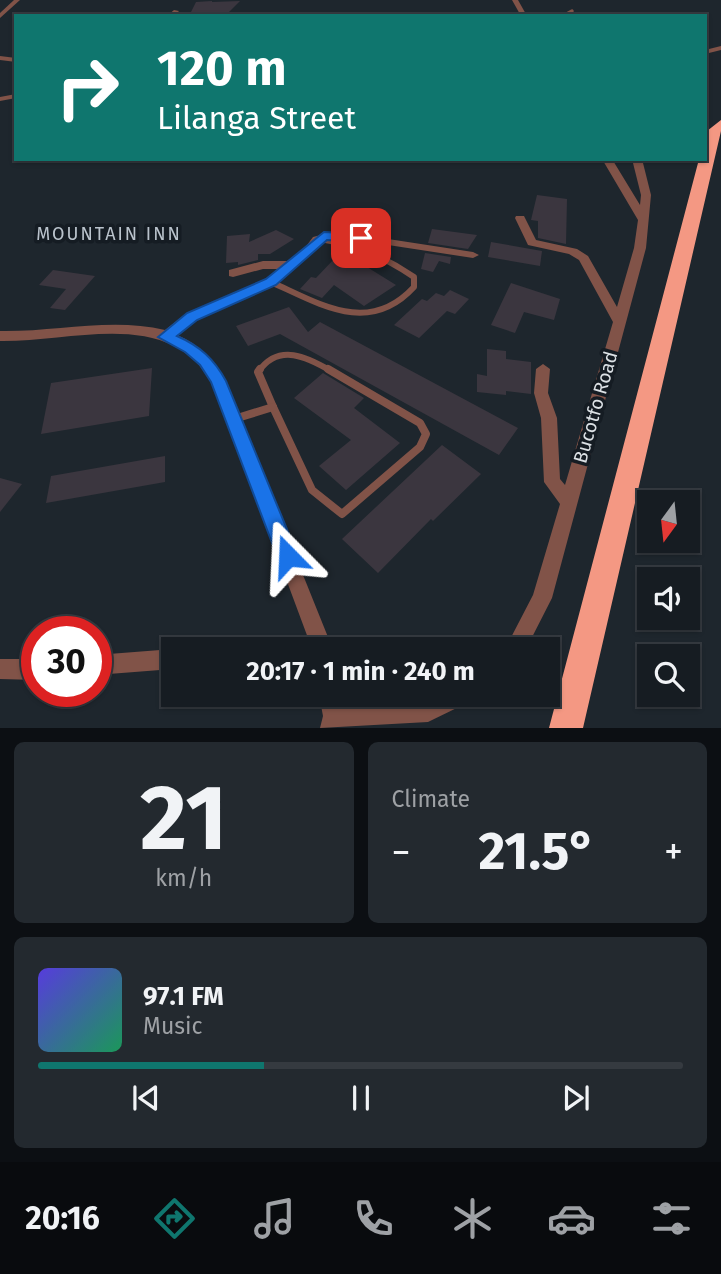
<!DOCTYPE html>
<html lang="en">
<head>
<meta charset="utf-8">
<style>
  :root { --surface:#161c22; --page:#23292f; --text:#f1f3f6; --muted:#9ea1a5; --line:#353a40; --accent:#0f766e }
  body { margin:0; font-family:"Fira Sans",sans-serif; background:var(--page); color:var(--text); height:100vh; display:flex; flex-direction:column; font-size:26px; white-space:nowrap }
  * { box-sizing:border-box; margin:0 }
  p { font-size:23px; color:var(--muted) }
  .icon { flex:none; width:38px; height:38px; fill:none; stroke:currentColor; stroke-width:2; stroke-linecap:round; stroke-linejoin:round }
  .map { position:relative; height:728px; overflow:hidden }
  .sheet { display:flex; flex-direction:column; gap:14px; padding:14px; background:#0c0f13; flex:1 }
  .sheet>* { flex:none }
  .top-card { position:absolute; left:14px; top:14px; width:693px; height:147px; border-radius:0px; box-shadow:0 2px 5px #0004,0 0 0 2px var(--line); background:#0f766e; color:#fff; overflow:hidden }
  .needle { width:46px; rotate:195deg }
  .buttons { position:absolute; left:637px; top:490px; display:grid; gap:14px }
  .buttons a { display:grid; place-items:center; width:63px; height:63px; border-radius:0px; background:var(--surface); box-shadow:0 2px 5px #0004,0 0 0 2px var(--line); font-size:35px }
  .speed { position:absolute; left:21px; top:616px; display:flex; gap:14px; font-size:35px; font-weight:700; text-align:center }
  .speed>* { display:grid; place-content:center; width:91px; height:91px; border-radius:50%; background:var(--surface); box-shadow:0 2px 5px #0004,0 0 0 2px var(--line); line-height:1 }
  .speed .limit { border:10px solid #d22; background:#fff; color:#111 }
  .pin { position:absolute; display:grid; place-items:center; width:60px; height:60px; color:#fff; margin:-30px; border-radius:14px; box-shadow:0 4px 10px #0006 }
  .me { position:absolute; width:77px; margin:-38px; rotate:339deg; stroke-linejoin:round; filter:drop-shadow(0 0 5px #0008) }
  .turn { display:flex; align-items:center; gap:24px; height:147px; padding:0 28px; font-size:32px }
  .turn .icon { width:91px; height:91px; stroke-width:2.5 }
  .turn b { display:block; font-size:49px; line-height:60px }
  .big { font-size:52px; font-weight:700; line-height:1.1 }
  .sheet .widget { flex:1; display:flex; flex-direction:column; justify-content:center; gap:10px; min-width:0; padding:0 24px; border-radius:10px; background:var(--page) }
  .sheet .dial { align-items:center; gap:0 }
  .dial b { font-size:91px; line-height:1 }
  .song { display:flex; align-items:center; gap:21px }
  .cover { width:84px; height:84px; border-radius:10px; background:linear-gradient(135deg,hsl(250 70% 55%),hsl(150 70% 35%)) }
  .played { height:7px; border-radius:4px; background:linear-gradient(90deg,var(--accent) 35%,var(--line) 35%) }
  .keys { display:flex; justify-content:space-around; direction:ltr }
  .heat { display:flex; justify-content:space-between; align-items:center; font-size:38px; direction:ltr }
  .sheet .tiles { flex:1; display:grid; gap:14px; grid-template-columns:1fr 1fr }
  .widget:last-child { grid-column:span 2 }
  .trip { position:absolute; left:161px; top:637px; width:399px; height:70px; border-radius:0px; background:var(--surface); box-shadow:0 2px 5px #0004,0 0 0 2px var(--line); font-weight:700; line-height:70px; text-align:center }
  .tabs { display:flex; height:112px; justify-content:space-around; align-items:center; background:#090b0e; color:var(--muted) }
  .tabs .icon { width:49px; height:49px }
  .tabs .current { color:var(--accent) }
  .tabs b { font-size:32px; color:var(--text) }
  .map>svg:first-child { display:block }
  .building { fill:#3b363f }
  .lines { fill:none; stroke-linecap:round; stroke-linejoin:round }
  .lane-far3 { stroke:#815348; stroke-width:3.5 }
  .lane-far2 { stroke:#815348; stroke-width:5 }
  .lane-far1 { stroke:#815348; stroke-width:6 }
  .lane { stroke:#815348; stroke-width:8 }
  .street { fill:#815348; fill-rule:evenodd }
  .highway { fill:#f49883; fill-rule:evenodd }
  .route { fill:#1a73e8; stroke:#114b97; stroke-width:2 }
  .labels { text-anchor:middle; stroke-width:7; stroke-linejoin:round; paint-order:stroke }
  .far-neighbourhood-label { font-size:18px; letter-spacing:2px; fill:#bac3cc; stroke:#151c23 }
  .street-label { font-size:19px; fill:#dce1e5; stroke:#151c23 }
</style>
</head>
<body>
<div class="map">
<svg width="721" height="728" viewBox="0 0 721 728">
  <rect width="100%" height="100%" fill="#1e262d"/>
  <g class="building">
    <path d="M212,1V2L240,1L225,16H189L196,2Z"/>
    <path d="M537,195L567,199L566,244L538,238V221L531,220Z"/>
    <path d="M432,229L477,235L468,249L428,243Z"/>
    <path d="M276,230L294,239L270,254H258V260L238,265V262L226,263L227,236L250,234L249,242Z"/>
    <path d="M491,242L542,251L540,266L488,257Z"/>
    <path d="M425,253L451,257L450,264L439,261L433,272L421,269Z"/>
    <path d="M346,254L396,285L364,306L334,285L322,298L300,289L311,277L316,278L335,258L341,260Z"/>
    <path d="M53,270L95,276L65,310L50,308L66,289L39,285Z"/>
    <path d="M511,283L560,299L554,320L524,312L515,333L491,325Z"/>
    <path d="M450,290L469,299L455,314L447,311L419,338L394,325L422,299L427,301L436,293L444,296Z"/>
    <path d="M289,307L308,332L320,322L518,428L499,455L280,334L248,346L236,326Z"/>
    <path d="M487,349L506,351V359L531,362V394L506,391V395L477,392V374L487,376Z"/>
    <path d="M152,368L149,416L41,434L51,383Z"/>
    <path d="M323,373L364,398L354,408L400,443L346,490L319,466L351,440L294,398Z"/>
    <path d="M442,445L481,474L433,521L431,519L378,573L342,539Z"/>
    <path d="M165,456V482L46,503L51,476Z"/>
    <path d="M0,478L22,484L0,512Z"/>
  </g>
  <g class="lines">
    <path class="lane-far3" d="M563,16L572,11"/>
    <path class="lane-far2" d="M318,239L348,245"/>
    <g class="lane-far1">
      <path d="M271,282C320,304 369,336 414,287V277C392,262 368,250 342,243"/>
      <path d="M259,371C279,343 307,357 331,371"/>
    </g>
    <g class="lane">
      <path d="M260,369L258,372L273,407"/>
      <path d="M273,407L312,490L342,514L420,447L426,434L420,423L328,369"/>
      <path d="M234,419L273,407"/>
    </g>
    <g class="street">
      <path d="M14,0H20L0,18V13Z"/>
      <path d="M512,0H518L527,16H521Z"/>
      <path d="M174,10L179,11L174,16H167Z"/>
      <path d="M721,46V50L705,54V50Z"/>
      <path d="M0,56L16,58V62L0,60Z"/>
      <path d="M16,94V98L0,101V97Z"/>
      <path d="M602,159H612L640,205L641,195L632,159H642L651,195L646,248L552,598L526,649H505L533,595L560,504L544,482L541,418L534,393L536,369L543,364L550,369L548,393L557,418L560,479L565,485L613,322L579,260L569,254L528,245L515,218L516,216H524L536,240L577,249L588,256L617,307L634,248L638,220Z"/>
      <path d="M336,231L473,252L479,255L473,258L336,237L321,241L312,253L275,285L197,319L177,335C199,344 214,360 225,381L332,647V649H285L288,642L308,638L218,396C179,303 78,342 0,341V331C55,332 112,317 165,330L187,313L267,279L280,269H263L233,277L229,276V270L263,261H288L304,249L313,237Z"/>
      <path d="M173,649V669L96,675V655Z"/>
      <path d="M0,659H37V680L0,679Z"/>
      <path d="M319,695H341L343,705L426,700L437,695H470L467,703L428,722L320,728L323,716Z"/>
    </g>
    <path class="highway" d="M721,120V131L583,728H549L698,163L699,159H705L707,131Z"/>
  </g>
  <path class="route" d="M324,232L361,234L368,238L361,242L327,240L276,285L197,320L177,336C200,346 214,359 226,381L298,556L295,564L288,567L280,564L277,556L211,382L200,365L185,352L158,337L187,313L266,279Z"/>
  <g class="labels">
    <g class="far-neighbourhood-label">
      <text x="109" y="240">MOUNTAIN INN</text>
    </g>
    <g class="street-label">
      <text transform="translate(595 407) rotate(-74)" y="7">Bucotfo Road</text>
    </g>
  </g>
</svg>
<div class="buttons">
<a><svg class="needle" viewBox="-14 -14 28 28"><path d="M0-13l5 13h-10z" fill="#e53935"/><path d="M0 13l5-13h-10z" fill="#9ea1a5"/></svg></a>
<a><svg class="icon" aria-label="sound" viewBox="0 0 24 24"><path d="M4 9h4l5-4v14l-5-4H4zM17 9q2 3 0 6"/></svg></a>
<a><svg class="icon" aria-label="search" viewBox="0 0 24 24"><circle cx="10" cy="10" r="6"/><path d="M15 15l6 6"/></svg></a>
</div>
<div class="speed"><div class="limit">30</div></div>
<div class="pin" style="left:361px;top:238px;background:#d93025"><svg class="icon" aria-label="arrive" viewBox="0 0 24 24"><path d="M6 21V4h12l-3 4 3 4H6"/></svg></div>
<svg class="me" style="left:288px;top:556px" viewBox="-20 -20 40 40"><path d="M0-17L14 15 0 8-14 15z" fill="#1a73e8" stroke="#fff" stroke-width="4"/></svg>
<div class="trip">20:17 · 1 min · 240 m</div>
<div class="top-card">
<div class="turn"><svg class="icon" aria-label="right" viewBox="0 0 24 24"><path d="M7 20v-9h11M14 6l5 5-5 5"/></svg><div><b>120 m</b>Lilanga Street</div></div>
</div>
</div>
<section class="sheet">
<div class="tiles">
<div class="widget dial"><b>21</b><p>km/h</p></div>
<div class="widget"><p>Climate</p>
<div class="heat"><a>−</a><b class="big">21.5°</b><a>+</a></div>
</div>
<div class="widget">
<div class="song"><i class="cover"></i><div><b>97.1 FM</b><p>Music</p></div></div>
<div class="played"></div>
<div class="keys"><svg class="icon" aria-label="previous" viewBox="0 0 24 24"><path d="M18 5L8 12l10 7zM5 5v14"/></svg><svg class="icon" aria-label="pause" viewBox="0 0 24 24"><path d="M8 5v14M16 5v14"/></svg><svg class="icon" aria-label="next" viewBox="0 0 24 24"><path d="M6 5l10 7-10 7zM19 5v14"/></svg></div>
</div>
</div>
</section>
<nav class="tabs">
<b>20:16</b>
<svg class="icon current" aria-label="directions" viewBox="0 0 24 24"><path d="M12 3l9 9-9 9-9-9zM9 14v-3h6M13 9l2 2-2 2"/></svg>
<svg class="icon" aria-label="music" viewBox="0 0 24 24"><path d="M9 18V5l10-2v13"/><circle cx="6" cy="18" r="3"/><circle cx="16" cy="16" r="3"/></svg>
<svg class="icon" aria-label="phone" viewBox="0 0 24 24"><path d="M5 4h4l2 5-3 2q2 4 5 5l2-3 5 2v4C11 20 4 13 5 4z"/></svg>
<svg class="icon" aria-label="climate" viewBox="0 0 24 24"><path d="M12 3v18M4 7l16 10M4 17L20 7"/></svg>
<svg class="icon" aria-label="car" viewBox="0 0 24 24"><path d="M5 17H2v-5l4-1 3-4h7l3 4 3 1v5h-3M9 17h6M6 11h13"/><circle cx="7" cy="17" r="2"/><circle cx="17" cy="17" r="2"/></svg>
<svg class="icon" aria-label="filters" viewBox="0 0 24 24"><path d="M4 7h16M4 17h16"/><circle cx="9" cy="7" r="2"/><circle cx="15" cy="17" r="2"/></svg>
</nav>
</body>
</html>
